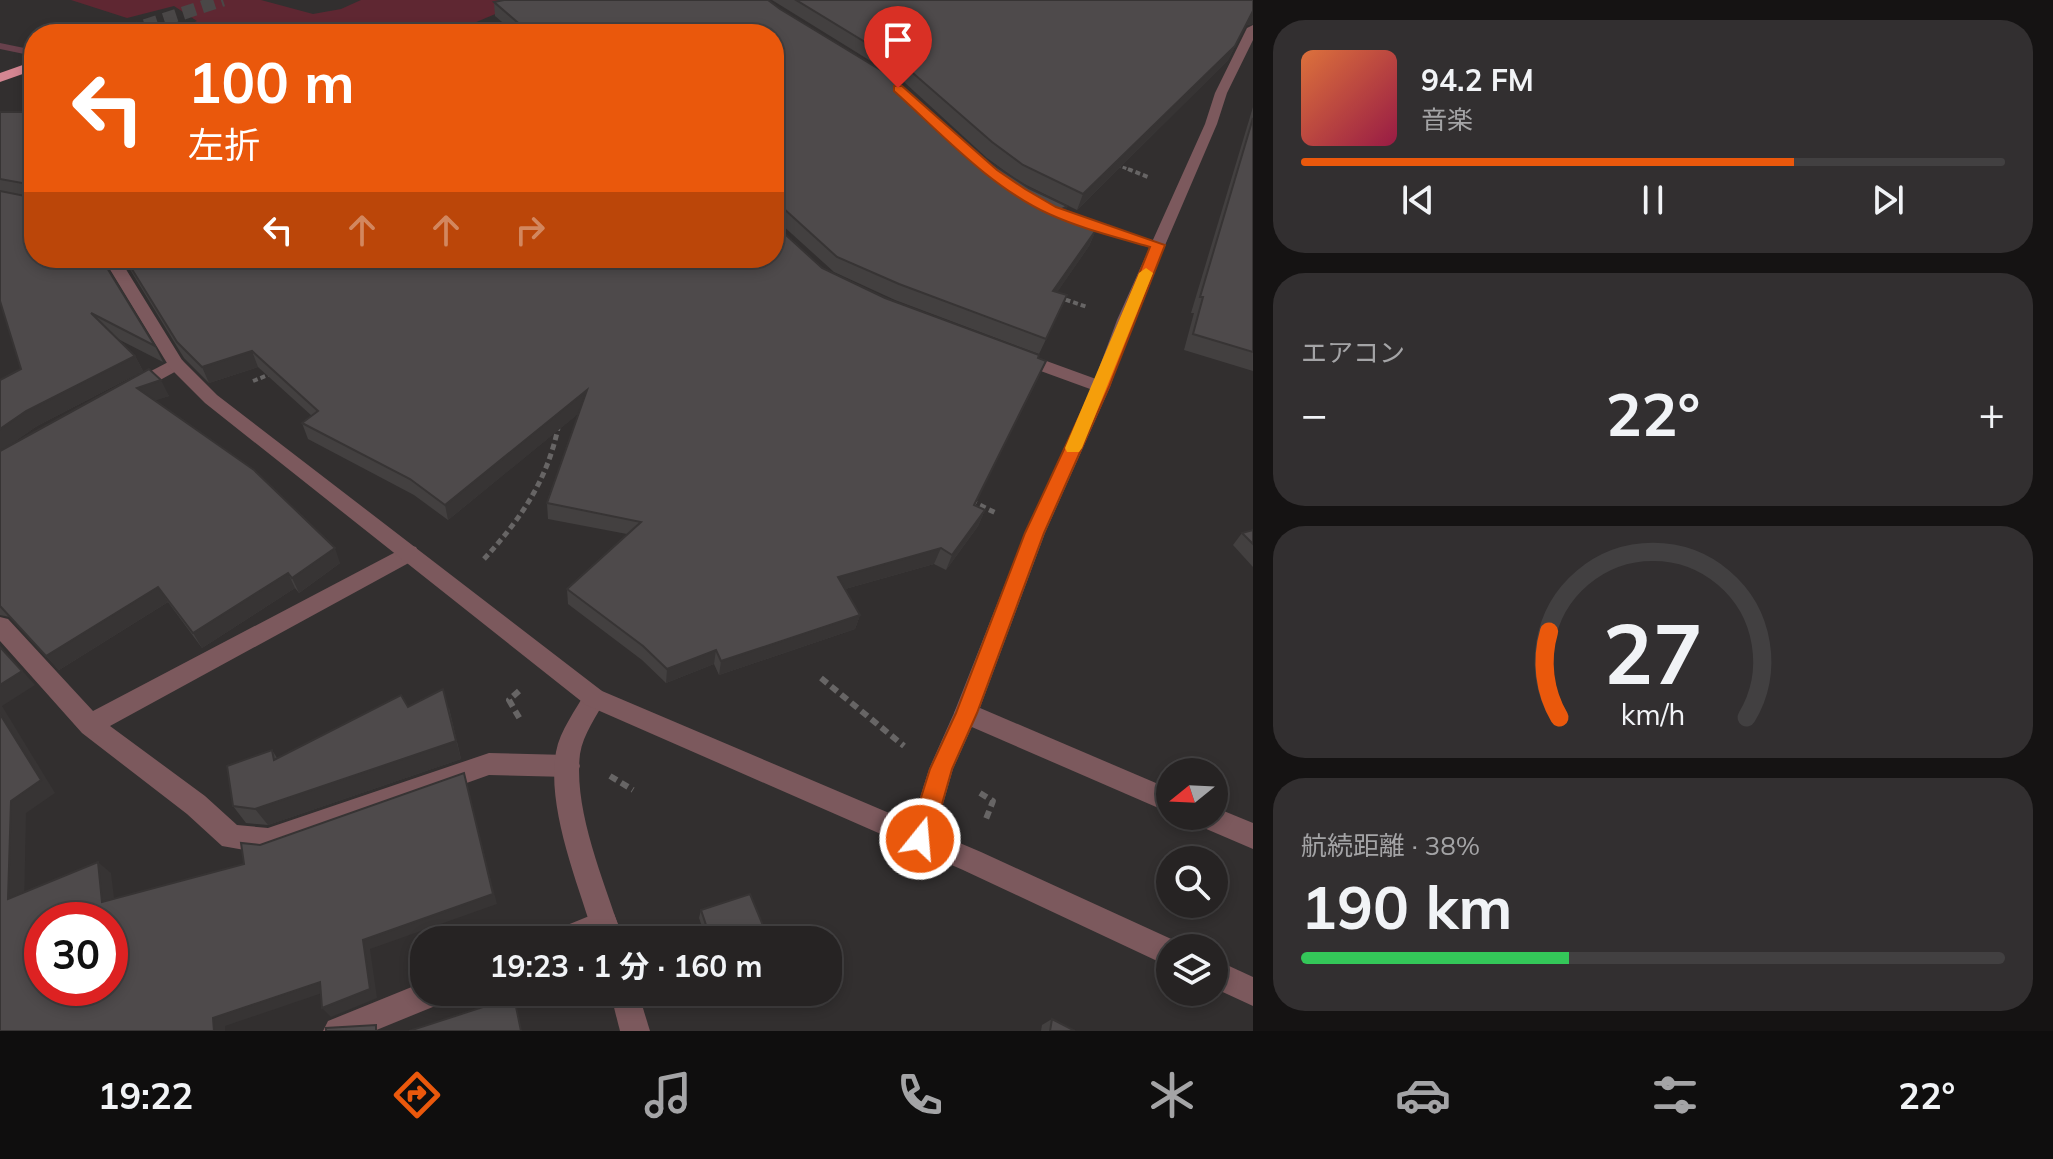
<!DOCTYPE html>
<html lang="ja">
<head>
<meta charset="utf-8">
<style>
  :root { --surface:#262323; --page:#322f30; --text:#f1f3f6; --muted:#a4a4a6; --line:#424041; --accent:#ea580c }
  body { margin:0; font-family:Mulish,"Noto Sans JP",sans-serif; background:var(--page); color:var(--text); height:100vh; display:flex; flex-direction:column; font-size:30px; white-space:nowrap }
  * { box-sizing:border-box; margin:0 }
  p { font-size:26px; color:var(--muted) }
  .icon { flex:none; width:44px; height:44px; fill:none; stroke:currentColor; stroke-width:2; stroke-linecap:round; stroke-linejoin:round }
  .map { position:relative; flex:1; overflow:hidden }
  .sheet { display:flex; flex-direction:column; gap:20px; padding:20px; background:#151313; width:800px }
  .sheet>* { flex:none }
  .top-card { position:absolute; left:24px; top:24px; width:760px; height:244px; border-radius:32px; box-shadow:0 4px 12px #0003,0 0 0 2px var(--line); background:#ea580c; color:#fff; overflow:hidden }
  .needle { width:52px; rotate:252deg }
  .buttons { position:absolute; left:1156px; top:758px; display:grid; gap:16px }
  .buttons a { display:grid; place-items:center; width:72px; height:72px; border-radius:50%; background:var(--surface); box-shadow:0 4px 12px #0003,0 0 0 2px var(--line); font-size:40px }
  .speed { position:absolute; left:24px; top:902px; display:flex; gap:16px; font-size:40px; font-weight:700; text-align:center }
  .speed>* { display:grid; place-content:center; width:104px; height:104px; border-radius:50%; background:var(--surface); box-shadow:0 4px 12px #0003,0 0 0 2px var(--line); line-height:1 }
  .speed .limit { border:12px solid #d22; background:#fff; color:#111 }
  .pin { position:absolute; display:grid; place-items:center; width:68px; height:68px; color:#fff; margin:-82px -34px; border-radius:50% 50% 50% 0; rotate:-45deg; box-shadow:0 0 8px #0007 }
  .pin .icon { rotate:45deg }
  .me { position:absolute; width:88px; margin:-44px; rotate:17deg; stroke-linejoin:round; filter:drop-shadow(0 0 6px #0008) }
  .turn { display:flex; align-items:center; gap:28px; height:168px; padding:0 32px; font-size:36px }
  .turn .icon { width:104px; height:104px; stroke-width:2.5 }
  .turn b { display:block; font-size:56px; line-height:68px }
  .lanes { display:flex; align-items:center; height:76px; padding:0 32px; background:#0003; justify-content:center; gap:40px; direction:ltr }
  .lanes .off { opacity:.35 }
  .big { font-size:60px; font-weight:700; line-height:1.1 }
  .sheet .tile { flex:1; display:flex; flex-direction:column; justify-content:center; gap:12px; min-width:0; padding:0 28px; border-radius:32px; background:var(--page) }
  .sheet .dial { align-items:center; gap:0 }
  .dial svg { height:208px; overflow:visible; fill:none; stroke:var(--line); stroke-width:7; stroke-linecap:round; text-anchor:middle }
  .dial text { fill:var(--text); stroke:none }
  .song { display:flex; align-items:center; gap:24px }
  .cover { width:96px; height:96px; border-radius:12px; background:linear-gradient(135deg,hsl(20 70% 55%),hsl(340 70% 35%)) }
  .played { height:8px; border-radius:4px; background:linear-gradient(90deg,var(--accent) 70%,var(--line) 70%) }
  .keys { display:flex; justify-content:space-around; direction:ltr }
  .heat { display:flex; justify-content:space-between; align-items:center; font-size:44px; direction:ltr }
  .charge { height:12px; border-radius:6px; background:linear-gradient(90deg,#34c759 38%,var(--line) 0) }
  .trip { position:absolute; left:410px; top:926px; width:432px; height:80px; border-radius:32px; background:var(--surface); box-shadow:0 4px 12px #0003,0 0 0 2px var(--line); font-weight:700; line-height:80px; text-align:center }
  .menu { display:flex; height:128px; justify-content:space-around; align-items:center; background:#0f0e0e; color:var(--muted) }
  .menu .icon { width:56px; height:56px }
  .menu .current { color:var(--accent) }
  .menu b { font-size:36px; color:var(--text) }
  main { display:flex; flex:1; min-height:0 }
  .map>svg:first-child { display:block }
  .green { fill:#5f2732 }
  .lines { fill:none; stroke-linecap:round; stroke-linejoin:round }
  .stream { fill:#68414c; fill-rule:evenodd }
  .trunk-tunnel { stroke:#4a4747; stroke-width:13; stroke-dasharray:13 7; stroke-linecap:butt }
  .path-far3 { stroke:#676565; stroke-width:3; stroke-dasharray:4 2; stroke-linecap:butt }
  .path-far2 { stroke:#676565; stroke-width:4; stroke-dasharray:5 3; stroke-linecap:butt }
  .path-far1 { stroke:#676565; stroke-width:5; stroke-dasharray:6 4; stroke-linecap:butt }
  .path { stroke:#676565; stroke-width:6; stroke-dasharray:8 5; stroke-linecap:butt }
  .service { fill:#7c595d; fill-rule:evenodd }
  .minor { fill:#7c595d; fill-rule:evenodd }
  .tertiary { fill:#7c595d; fill-rule:evenodd }
  .trunk { fill:#d48692; fill-rule:evenodd }
  .wall { fill:#434040 }
  .shaded-wall { fill:#373434 }
  .building { fill:#4e4a4b; stroke:#373434; stroke-width:2; fill-rule:evenodd }
  .route { fill:#ea580c; stroke:#983908; stroke-width:2 }
  .slow { fill:#f59e0b }
</style>
</head>
<body>
<main>
<div class="map">
<svg width="1253" height="1031" viewBox="0 0 1253 1031">
  <rect width="100%" height="100%" fill="#322f2f"/>
  <path class="green" d="M71,0H261L313,14L341,9L361,0H528L474,23L479,34H165L197,21L174,6L127,18Z"/>
  <g class="lines">
    <path class="stream" d="M0,43L34,50V56L0,49Z"/>
    <path class="trunk-tunnel" d="M126,32L223,0"/>
    <path class="path-far3" d="M1117,165L1133,171"/>
    <g class="path-far2">
      <path d="M1128,169L1148,177"/>
      <path d="M1058,297L1087,307"/>
      <path d="M253,381L273,373"/>
    </g>
    <g class="path-far1">
      <path d="M971,501L998,514"/>
      <path d="M484,559C520,520 547,481 558,428"/>
    </g>
    <g class="path">
      <path d="M821,678L904,746"/>
      <path d="M519,691L509,700L521,721"/>
      <path d="M610,776L633,790"/>
      <path d="M980,793L993,801L986,819"/>
    </g>
    <g class="service">
      <path d="M1041,200L1088,220L1166,245L1158,250L1078,226L1036,207V201Z"/>
      <path d="M1019,351L1107,383L1110,387L1101,393L1013,361L1010,357Z"/>
      <path d="M176,358L182,360L185,364L182,368L140,391H128L125,387L128,383Z"/>
      <path d="M409,545L416,547L419,553L416,559L110,726L205,796L237,825L268,828L489,753L568,755L577,758L580,766L577,774L568,777L489,775L268,854L222,846L187,814L82,733L0,641V617L8,619L93,711Z"/>
      <path d="M966,702L1170,789V813L958,721L954,713L958,705Z"/>
      <path d="M1214,807L1253,823V849L1197,825L1193,816H1214Z"/>
      <path d="M604,910L614,914L618,924L614,934L598,940H551L555,930Z"/>
      <path d="M424,982V992H449L445,1002L374,1031H323L328,1021Z"/>
    </g>
    <g class="minor">
      <path d="M1253,25V40L1227,93L1217,124L1133,320L1110,387L1045,533L978,713L953,769L933,839L929,848L920,852L911,848L907,839L929,769L954,713L1025,533L1092,387L1117,320L1205,124L1215,93L1247,28Z"/>
      <path d="M594,688L602,691L606,698C597,716 583,734 580,754C573,812 606,885 623,940H595C579,886 546,809 556,752C560,730 576,710 586,691Z"/>
      <path d="M610,992H638L650,1031H620Z"/>
    </g>
    <g class="tertiary">
      <path d="M103,258H119L182,360L217,395L602,691L981,852L1180,943L1182,948H1170V967L963,870L586,705L205,403L170,368Z"/>
      <path d="M1214,959L1253,977V1006L1214,988Z"/>
    </g>
    <g class="trunk">
      <path d="M126,28L130,29L131,34H113Z"/>
      <path d="M34,61V70L0,82V73Z"/>
    </g>
  </g>
  <g class="wall">
    <path d="M504,0H768L780,9L892,77L989,162L1017,180L987,158L903,81L772,0H1253V24L1246,25L1228,60L1077,210L1018,181L1029,188L1067,206L1064,215L1096,230L1089,246L1057,292L1067,295L1039,354L895,300L834,272L781,224L774,223L822,268L885,298L1039,355L1038,358L1046,361L975,505L985,510L978,526L946,570L934,564L845,589L860,615L855,629L719,675L714,664L666,683L642,660L568,604L567,589L627,534L548,519L547,503L579,413L448,520L414,495L308,439L302,423L312,416L258,367L209,383L184,358L123,258H774V34H516L495,16L494,2Z"/>
    <path d="M1253,107V371L1184,350L1194,313H1191Z"/>
    <path d="M0,112H34V258L155,346L163,362L116,338L135,356L143,371L37,426L5,448L149,369L169,396L155,400L340,563L299,593L295,588L202,648L168,602L59,670L10,617L0,615V380L21,369L0,301Z"/>
    <path d="M1253,530V567L1233,545L1242,533Z"/>
    <path d="M408,707L449,708L461,759L268,825L246,823L233,806L272,750L277,758Z"/>
    <path d="M701,910L769,940H707L699,918Z"/>
    <path d="M1052,1019L1075,1031H1041L1042,1025Z"/>
  </g>
  <g class="shaded-wall">
    <path d="M1253,11V24L1246,25L1228,60L1077,210L1083,194Z"/>
    <path d="M1067,206L1061,221L1057,212Z"/>
    <path d="M1096,230L1089,246L1047,307L1053,291Z"/>
    <path d="M252,351L258,367L209,383L202,367Z"/>
    <path d="M135,356L143,371L37,426L0,452V429L26,411Z"/>
    <path d="M1046,361L1039,377L967,520L974,505Z"/>
    <path d="M161,380L169,396L145,404L137,388Z"/>
    <path d="M587,390L588,406L448,520L445,505Z"/>
    <path d="M985,510L978,526L946,570L952,555Z"/>
    <path d="M335,548L340,563L299,593L292,578Z"/>
    <path d="M941,548L934,564L834,592L838,577Z"/>
    <path d="M288,573L295,588L202,648L193,633Z"/>
    <path d="M158,587L168,602L59,670L46,656Z"/>
    <path d="M860,615L855,629L719,675L721,661Z"/>
    <path d="M0,646L35,685L2,706L55,793L26,813L24,909L8,899L0,714Z"/>
    <path d="M716,650L714,664L666,683L667,669Z"/>
    <path d="M443,689L461,759L268,825L255,809Z"/>
    <path d="M464,773L497,904L370,949L377,998L331,1017L322,1008Z"/>
    <path d="M98,862L111,873L116,913L102,902Z"/>
    <path d="M320,982L328,991L225,1026V1031H214L213,1018Z"/>
  </g>
  <g class="building">
    <path d="M504,0H768L780,9L892,77L989,162L1029,188L1067,206L1057,212L1096,230L1053,291L1067,295L1046,339L899,284L837,257L783,208L774,207V224L822,268L885,298L1039,355L1038,358L1046,361L974,505L985,510L952,555L941,548L838,577L860,615L721,661L716,650L667,669L643,646L567,589L641,522L547,503L587,390L445,505L410,479L302,423L318,411L252,351L202,367L177,342L125,258H774V34H529H531L494,2Z"/>
    <path d="M796,0H1253V11L1235,46L1083,194L1023,165L992,142L906,67Z"/>
    <path d="M0,112H34V258H101L155,346L91,313L135,356L26,411L0,429V380L21,369L0,301V191L25,196L29,194L28,184L0,179Z"/>
    <path d="M1253,118V352L1193,334L1203,297H1200Z"/>
    <path d="M149,369L161,380L137,388L254,470L335,548L292,578L288,573L193,633L158,587L46,656L0,606V451Z"/>
    <path d="M1253,530V544L1242,533Z"/>
    <path d="M0,647L22,671L0,685Z"/>
    <path d="M443,689L456,741L255,809L233,806L227,766L272,750L274,760L401,695L408,707Z"/>
    <path d="M0,714L41,780L11,801L8,899L98,862L102,902L244,864L241,843L260,845L464,773L493,894L363,940L370,989L322,1008L320,982L213,1018L214,1031H0ZM42,920H110V988H42Z"/>
    <path d="M750,894L769,940H711L701,910Z"/>
    <path d="M514,997L521,1031H409Z"/>
    <path d="M1052,1019L1075,1031H1050Z"/>
    <path d="M376,1025V1031H326V1028Z"/>
  </g>
  <path class="route" d="M894,86H902L997,170L1025,189L1056,207L1165,245L1109,387L1044,533L977,713L952,769L932,839L929,848L920,851L912,848L908,839L930,769L956,713L1025,533L1093,387L1150,247C1116,237 1082,229 1049,214C990,187 942,134 894,91Z"/>
  <path class="slow" d="M1146,268L1153,273L1082,448L1079,452H1067L1065,448L1139,273Z"/>
</svg>
<div class="buttons">
<a><svg class="needle" viewBox="-14 -14 28 28"><path d="M0-13l5 13h-10z" fill="#e53935"/><path d="M0 13l5-13h-10z" fill="#a4a4a6"/></svg></a>
<a><svg class="icon" aria-label="search" viewBox="0 0 24 24"><circle cx="10" cy="10" r="6"/><path d="M15 15l6 6"/></svg></a>
<a><svg class="icon" aria-label="layers" viewBox="0 0 24 24"><path d="M12 4l9 5-9 5-9-5zM3 14l9 5 9-5"/></svg></a>
</div>
<div class="speed"><div class="limit">30</div></div>
<div class="pin" style="left:898px;top:88px;background:#d93025"><svg class="icon" aria-label="arrive" viewBox="0 0 24 24"><path d="M6 21V4h12l-3 4 3 4H6"/></svg></div>
<svg class="me" style="left:920px;top:839px" viewBox="-20 -20 40 40"><circle r="17" fill="#ea580c" stroke="#fff" stroke-width="3"/><path d="M0-11L8 9 0 5-8 9z" fill="#fff"/></svg>
<div class="trip">19:23 · 1 分 · 160 m</div>
<div class="top-card">
<div class="turn"><svg class="icon" aria-label="left" viewBox="0 0 24 24"><path d="M17 20v-9H6M10 6l-5 5 5 5"/></svg><div><b>100 m</b>左折</div></div>
<div class="lanes"><svg class="icon" aria-label="left" viewBox="0 0 24 24"><path d="M17 20v-9H6M10 6l-5 5 5 5"/></svg><svg class="icon off" aria-label="ahead" viewBox="0 0 24 24"><path d="M12 20V5M6 11l6-6 6 6"/></svg><svg class="icon off" aria-label="ahead" viewBox="0 0 24 24"><path d="M12 20V5M6 11l6-6 6 6"/></svg><svg class="icon off" aria-label="right" viewBox="0 0 24 24"><path d="M7 20v-9h11M14 6l5 5-5 5"/></svg></div>
</div>
</div>
<section class="sheet">
<div class="tile">
<div class="song"><i class="cover"></i><div><b>94.2 FM</b><p>音楽</p></div></div>
<div class="played"></div>
<div class="keys"><svg class="icon" aria-label="previous" viewBox="0 0 24 24"><path d="M18 5L8 12l10 7zM5 5v14"/></svg><svg class="icon" aria-label="pause" viewBox="0 0 24 24"><path d="M8 5v14M16 5v14"/></svg><svg class="icon" aria-label="next" viewBox="0 0 24 24"><path d="M6 5l10 7-10 7zM19 5v14"/></svg></div>
</div>
<div class="tile"><p>エアコン</p>
<div class="heat"><a>−</a><b class="big">22°</b><a>+</a></div>
</div>
<div class="tile dial"><svg viewBox="0 0 100 80">
<path d="M14 69A42 42 0 1 1 86 69"/>
<path d="M14 69A42 42 0 0 1 10 36" stroke="#ea580c"/>
<text x="50" y="56" font-size="32" font-weight="700">27</text>
<text x="50" y="72" font-size="11">km/h</text>
</svg></div>
<div class="tile"><p>航続距離 · 38%</p><b class="big">190 km</b><div class="charge"></div></div>
</section>
</main>
<nav class="menu">
<b>19:22</b>
<svg class="icon current" aria-label="directions" viewBox="0 0 24 24"><path d="M12 3l9 9-9 9-9-9zM9 14v-3h6M13 9l2 2-2 2"/></svg>
<svg class="icon" aria-label="music" viewBox="0 0 24 24"><path d="M9 18V5l10-2v13"/><circle cx="6" cy="18" r="3"/><circle cx="16" cy="16" r="3"/></svg>
<svg class="icon" aria-label="phone" viewBox="0 0 24 24"><path d="M5 4h4l2 5-3 2q2 4 5 5l2-3 5 2v4C11 20 4 13 5 4z"/></svg>
<svg class="icon" aria-label="climate" viewBox="0 0 24 24"><path d="M12 3v18M4 7l16 10M4 17L20 7"/></svg>
<svg class="icon" aria-label="car" viewBox="0 0 24 24"><path d="M5 17H2v-5l4-1 3-4h7l3 4 3 1v5h-3M9 17h6M6 11h13"/><circle cx="7" cy="17" r="2"/><circle cx="17" cy="17" r="2"/></svg>
<svg class="icon" aria-label="filters" viewBox="0 0 24 24"><path d="M4 7h16M4 17h16"/><circle cx="9" cy="7" r="2"/><circle cx="15" cy="17" r="2"/></svg>
<b>22°</b>
</nav>
</body>
</html>
